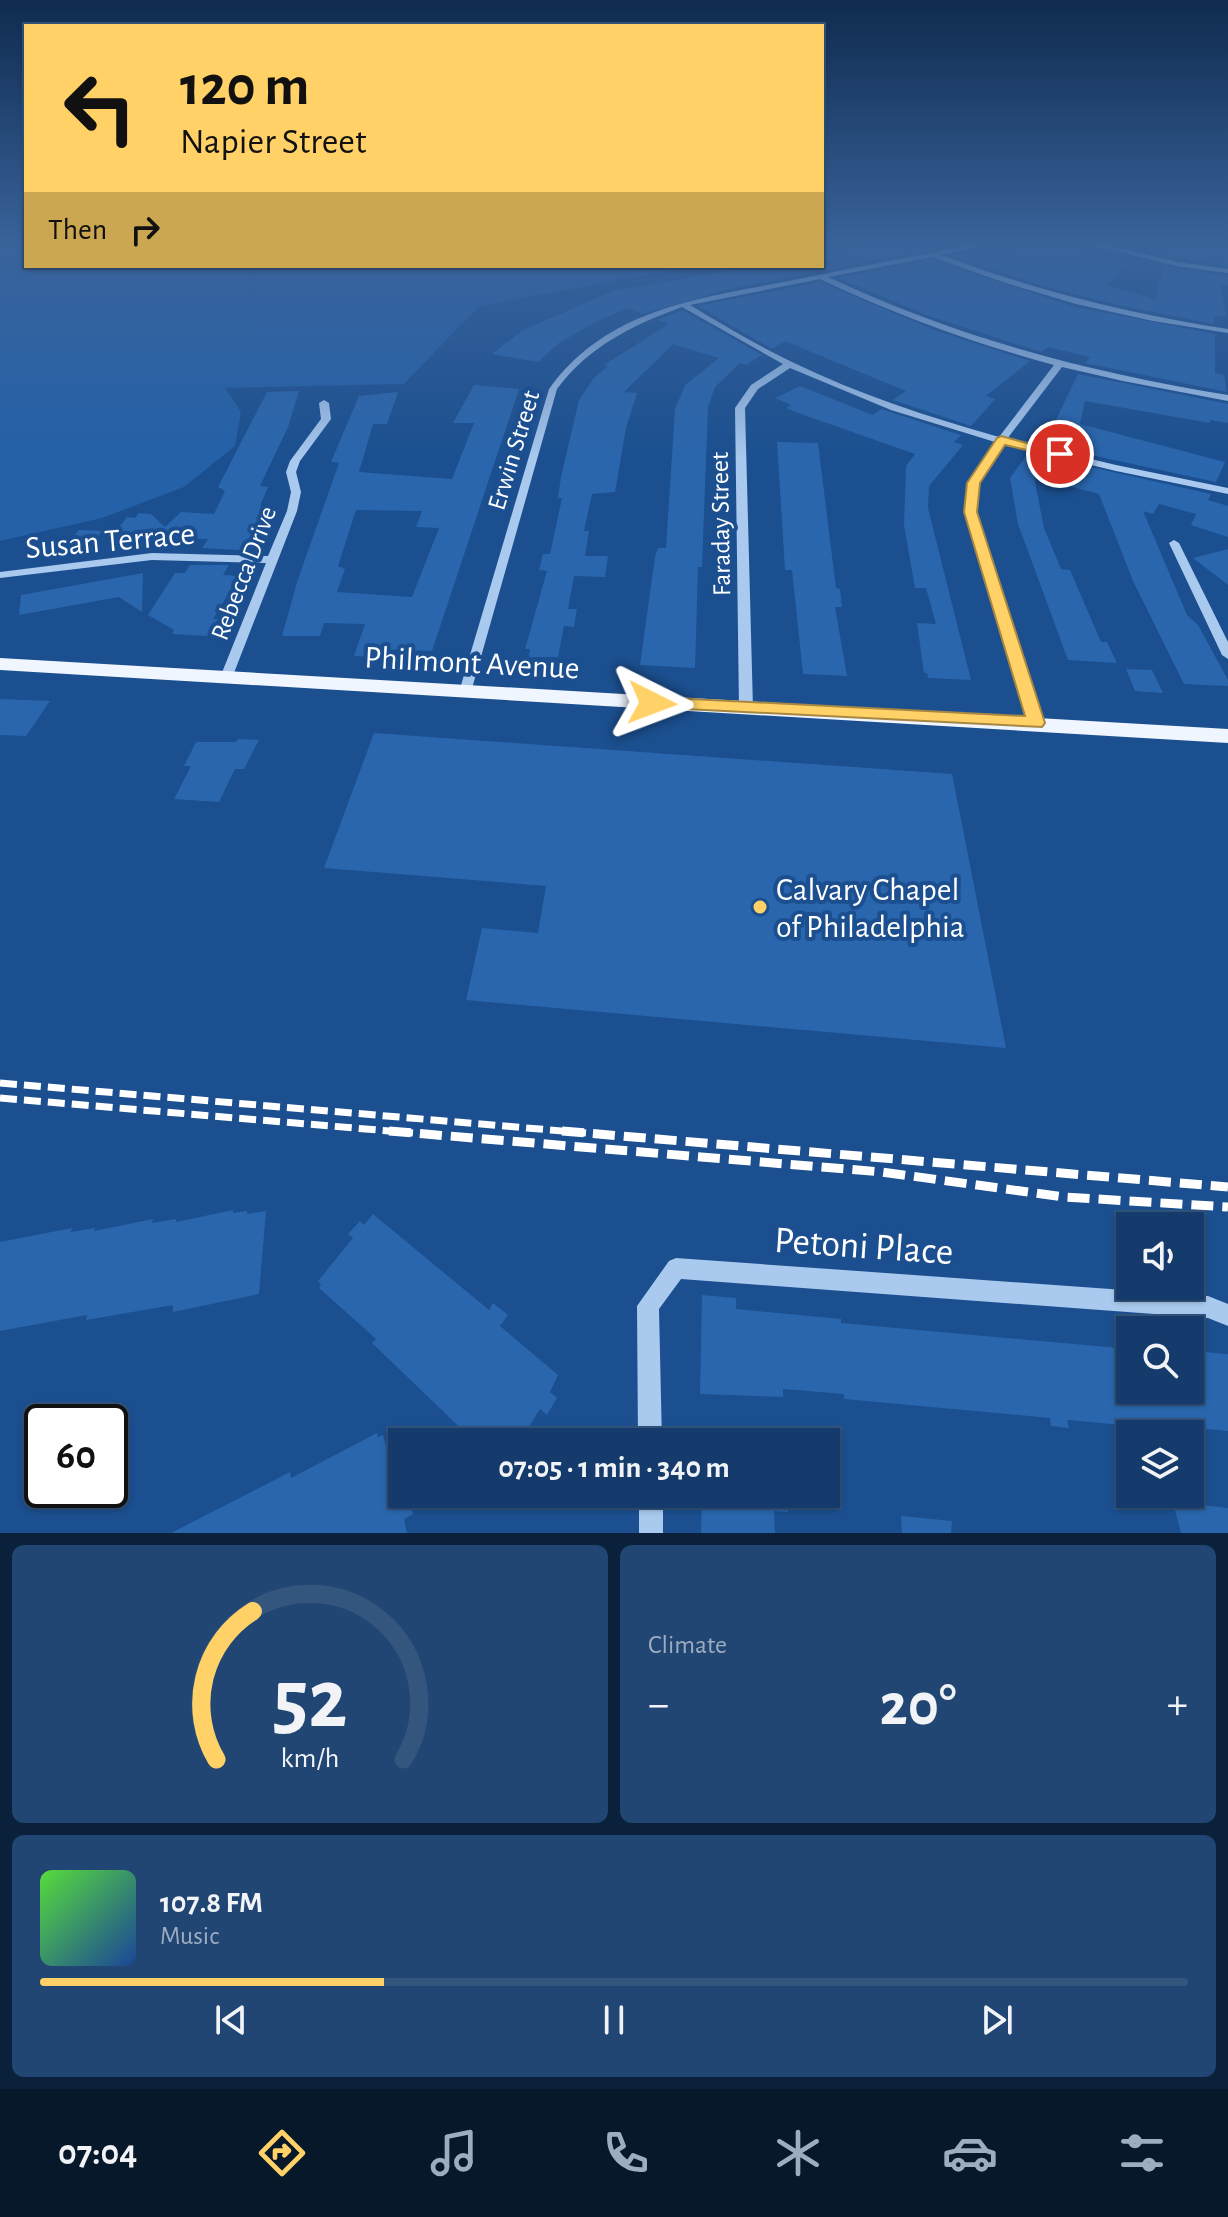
<!DOCTYPE html>
<html lang="en">
<head>
<meta charset="utf-8">
<style>
  :root { --surface:#143b6b; --page:#214673; --text:#f1f3f6; --muted:#9dadc1; --line:#33557e; --accent:#ffd166 }
  body { margin:0; font-family:"Alegreya Sans",sans-serif; background:var(--page); color:var(--text); height:100vh; display:flex; flex-direction:column; font-size:30px; white-space:nowrap }
  * { box-sizing:border-box; margin:0 }
  p { font-size:26px; color:var(--muted) }
  .icon { flex:none; width:44px; height:44px; fill:none; stroke:currentColor; stroke-width:2; stroke-linecap:round; stroke-linejoin:round }
  .map { position:relative; height:1533px; overflow:hidden }
  .panel { display:flex; flex-direction:column; gap:12px; padding:12px; background:#0b203b; flex:1 }
  .panel>* { flex:none }
  .hud { position:absolute; left:24px; top:24px; width:800px; height:244px; border-radius:0px; box-shadow:0 2px 6px #0004,0 0 0 2px var(--line); background:#ffd166; color:#111; overflow:hidden }
  .fabs { position:absolute; left:1116px; top:1212px; display:grid; gap:16px }
  .fabs a { display:grid; place-items:center; width:88px; height:88px; border-radius:0px; background:var(--surface); box-shadow:0 2px 6px #0004,0 0 0 2px var(--line); font-size:40px }
  .speed { position:absolute; left:24px; top:1404px; display:flex; gap:16px; font-size:40px; font-weight:700; text-align:center }
  .speed>* { display:grid; place-content:center; width:104px; height:104px; border-radius:50%; background:var(--surface); box-shadow:0 2px 6px #0004,0 0 0 2px var(--line); line-height:1 }
  .speed .limit { border:4px solid #111; border-radius:12px; background:#fff; color:#111 }
  .pin { position:absolute; display:grid; place-items:center; width:68px; height:68px; color:#fff; margin:-34px; border:4px solid #fff; border-radius:50%; box-shadow:0 2px 8px #0007 }
  .me { position:absolute; width:88px; margin:-44px; rotate:93deg; stroke-linejoin:round; filter:drop-shadow(0 0 6px #0008) }
  .turn { display:flex; align-items:center; gap:28px; height:168px; padding:0 24px; font-size:36px }
  .turn .icon { width:104px; height:104px; stroke-width:2.5 }
  .turn b { display:block; font-size:56px; line-height:68px }
  .then { display:flex; align-items:center; height:76px; padding:0 24px; background:#0003; gap:16px; font-size:30px }
  .big { font-size:60px; font-weight:600; line-height:1.1 }
  .panel .card { flex:1; display:flex; flex-direction:column; justify-content:center; gap:12px; min-width:0; padding:0 28px; border-radius:12px; background:var(--page) }
  .panel .dial { align-items:center; gap:0 }
  .dial svg { height:208px; overflow:visible; fill:none; stroke:var(--line); stroke-width:7; stroke-linecap:round; text-anchor:middle }
  .dial text { fill:var(--text); stroke:none }
  .song { display:flex; align-items:center; gap:24px }
  .cover { width:96px; height:96px; border-radius:12px; background:linear-gradient(135deg,hsl(110 70% 55%),hsl(220 70% 35%)) }
  .played { height:8px; border-radius:4px; background:linear-gradient(90deg,var(--accent) 30%,var(--line) 30%) }
  .keys { display:flex; justify-content:space-around; direction:ltr }
  .heat { display:flex; justify-content:space-between; align-items:center; font-size:44px; direction:ltr }
  .panel .tiles { flex:1; display:grid; gap:12px; grid-template-columns:1fr 1fr }
  .card:last-child { grid-column:span 2 }
  .trip { position:absolute; left:388px; top:1428px; width:452px; height:80px; border-radius:0px; background:var(--surface); box-shadow:0 2px 6px #0004,0 0 0 2px var(--line); font-weight:600; line-height:80px; text-align:center }
  .menu { display:flex; height:128px; justify-content:space-around; align-items:center; background:#08182b; color:var(--muted) }
  .menu .icon { width:56px; height:56px }
  .menu .active { color:var(--accent) }
  .menu b { font-size:36px; color:var(--text) }
  .map>svg:first-child { display:block }
  .green { fill:#2461a8 }
  .building { fill:#2a66ad; fill-rule:evenodd }
  .lines { fill:none; stroke-linecap:round; stroke-linejoin:round }
  .minor { fill:#a9c9ee; fill-rule:evenodd }
  .major { fill:#f0f6ff; fill-rule:evenodd }
  .rail-far1 { stroke:#fff; stroke-width:7; stroke-dasharray:17 7; stroke-linecap:butt }
  .rail { stroke:#fff; stroke-width:9; stroke-dasharray:22 9; stroke-linecap:butt }
  .route { fill:#ffd166; stroke:#a68842; stroke-width:2 }
  .poi-dot { fill:#ffd166; stroke:#1b4f8f; stroke-width:3 }
  .labels { text-anchor:middle; stroke-width:8; stroke-linejoin:round; paint-order:stroke }
  .far-street-label { font-size:26px; fill:#fff; stroke:#1b4f8f }
  .street-label { font-size:32px; fill:#fff; stroke:#1b4f8f }
  .poi-label { font-size:32px; fill:#fff; stroke:#1b4f8f; text-anchor:start }
  .near-street-label { font-size:38px; fill:#fff; stroke:#1b4f8f }
</style>
</head>
<body>
<div class="map">
<svg width="1228" height="1533" viewBox="0 0 1228 1533">
  <rect width="100%" height="100%" fill="#1b4f8f"/>
  <path class="green" d="M0,245H26V266H697L479,306L404,384L225,388L241,412L235,446L184,487L102,518L0,541Z"/>
  <g class="building">
    <path d="M869,245H953L725,290L643,314L629,308L599,320L559,343L538,362L492,354L523,330L613,291L757,266H839L823,257Z"/>
    <path d="M1047,245H1063L1125,266L1107,285L1156,300L1163,266L1228,276V285H1221L1226,316H1214V324L1119,305L1047,287L952,256L973,251L974,259Z"/>
    <path d="M1168,245H1198L1197,248L1228,250V266L1165,256Z"/>
    <path d="M932,260L1075,307L1215,334V373L1224,375L1227,392L1085,363L1090,357L1048,347L1041,352L1025,347L927,315L838,278Z"/>
    <path d="M820,282L934,330L1030,361L986,396L995,399L971,426L893,400L906,391L785,341L772,349L698,306Z"/>
    <path d="M682,310L762,355L746,365L740,363L715,387L708,407L702,567H698L695,668L640,665L655,557L658,548H666L675,409L685,385L719,358L673,344L624,392L637,393L626,428L615,492L592,494L584,531H589L585,556H608L605,577L574,576L568,609H577L574,627L564,626L558,657H529L530,649H525L547,571L539,570L543,554H550L562,498H558L561,477L579,400L594,378L608,366L604,365L669,324L658,320Z"/>
    <path d="M1078,374L1228,404V423L1210,420V423L1085,401L1080,424L1225,462L1216,482L1035,443L1048,425L1053,426Z"/>
    <path d="M474,385L519,389L432,651L380,649L378,657L354,656L365,624L324,623L320,636H282L297,582L339,463L331,462L359,396L398,392L387,424H373L359,472L452,479L474,423H453ZM356,510L422,511L416,527L439,528L412,597L337,592L345,569L338,566Z"/>
    <path d="M800,386L873,415L881,409L961,435L954,442L963,445L929,486L928,508L971,680L928,678L927,673H924L917,623L936,624L926,588H915L904,525L906,466L915,454L804,415L786,408L791,405L775,398Z"/>
    <path d="M299,391L288,427L260,486L268,487L260,506L267,507L250,543L243,544L239,550L202,548L208,539L138,536L132,544L108,542L127,517L135,518L139,513L151,514L165,527L181,512L214,514L225,491L218,487L267,392Z"/>
    <path d="M777,442L818,443L836,588L840,589L842,607H835L847,676L803,674L792,570H785Z"/>
    <path d="M1028,453L1211,494L1208,500L1228,506V537L1191,525L1196,514L1159,504L1153,514L1143,511L1187,615L1198,625L1228,680V686L1184,684L1133,581L1099,494L1034,477L1044,528L1061,569L1070,570L1101,642H1107L1117,663L1068,660L1018,524L1010,478Z"/>
    <path d="M79,530L102,531L88,550L63,549Z"/>
    <path d="M1228,549V585L1193,558Z"/>
    <path d="M190,565H229L223,575L239,576L213,619H218L208,636L172,634L174,630L148,615L175,573H185Z"/>
    <path d="M143,573L142,612L119,597L19,615L21,595Z"/>
    <path d="M1126,669L1152,670L1163,693L1135,691Z"/>
    <path d="M0,699L50,701L26,736L0,735Z"/>
    <path d="M374,733L952,774L1006,1048L466,1000L482,928L538,933L546,886L324,868Z"/>
    <path d="M238,739L259,740L244,769H235L219,802L174,799L191,766H184L196,742H236Z"/>
    <path d="M233,1210V1213L247,1211V1214L266,1211L259,1294L173,1312V1305L86,1320L87,1315L0,1331V1242L72,1228L71,1232L95,1228L94,1231L153,1219L152,1223L176,1219V1222Z"/>
    <path d="M373,1214L489,1310L493,1303L508,1315L500,1326L558,1375L550,1392L557,1398L547,1415L540,1409L519,1442H475L372,1343L376,1339L319,1288L321,1285L318,1281L353,1238L348,1234L360,1221L364,1225Z"/>
    <path d="M702,1295L736,1298V1309L841,1319V1323L1130,1349V1390H1190V1351L1228,1354V1431L1133,1422L1134,1426L1067,1420L1069,1428L1051,1426L1050,1418L844,1399V1394L783,1389V1397L700,1394Z"/>
    <path d="M377,1433L378,1437L383,1435L398,1494H408L413,1514L404,1519L407,1533H171L290,1472L291,1478Z"/>
    <path d="M702,1494H787L788,1512L774,1511L775,1533H701Z"/>
    <path d="M1173,1502L1228,1508V1533H1181Z"/>
    <path d="M901,1516L952,1521L951,1533H902Z"/>
  </g>
  <g class="lines">
    <g class="minor">
      <path d="M969,245H984L941,255C1034,290 1129,314 1228,329V333L1153,321L1076,304L1003,282L932,257L828,277C958,338 1087,372 1228,395V401L1123,381L1062,367L1007,439L1116,465L1228,488V494L1116,471L1003,444L978,483L976,512L1043,723L1041,726H1031L1029,723L966,512L968,483L995,442L891,410L790,368L758,389L745,408L753,708L746,713L741,711L739,708L735,408L751,385L783,364L682,307C633,325 589,346 557,389L471,692L470,695H460L459,692L549,389C608,307 702,298 794,280C852,268 911,257 969,245ZM820,279C896,315 973,343 1054,365L999,437C928,417 858,394 792,362C757,345 723,325 690,305Z"/>
      <path d="M1092,245H1105L1177,262L1228,269V273L1177,266Z"/>
      <path d="M324,400L329,403L331,419L300,461L296,472L301,492L297,511L232,678H222L221,675L266,563L152,560L0,578V572L152,553L268,556L287,511L291,492L286,472L290,461L321,419L319,403Z"/>
      <path d="M1174,540L1179,543L1228,642V659L1222,655L1169,543Z"/>
      <path d="M676,1258L1208,1296L1228,1304V1326L1208,1318L681,1279L659,1309L662,1442H638L637,1306L669,1261Z"/>
      <rect x="639" y="1494" width="24" height="39"/>
    </g>
    <path class="major" d="M0,658L1228,729V743L0,670Z"/>
    <g class="rail-far1">
      <path d="M0,1083L586,1133"/>
      <path d="M0,1098L413,1133"/>
    </g>
    <g class="rail">
      <path d="M389,1131L882,1172L1064,1197L1228,1207"/>
      <path d="M562,1131L1228,1187"/>
    </g>
  </g>
  <linearGradient id="sky" x2="0" y2="1"><stop stop-color="#0f2b4f"/><stop offset="0.53" stop-color="#39639b"/><stop offset="1" stop-color="#39639b" stop-opacity="0"/></linearGradient>
  <rect width="1228" height="460" fill="url(#sky)"/>
  <path class="route" d="M1001,436L1067,454L1060,458L1005,445L980,483L977,512L1045,723L1042,727L646,707L644,703L652,697L1025,716L964,512L967,483L997,438Z"/>
  <circle class="poi-dot" cx="760" cy="907" r="8"/>
  <g class="labels">
    <g class="far-street-label">
      <text transform="translate(513 450) rotate(-73)" y="9">Erwin Street</text>
      <text transform="translate(720 524) rotate(-91)" y="9">Faraday Street</text>
      <text transform="translate(243 573) rotate(-69)" y="9">Rebecca Drive</text>
    </g>
    <g class="street-label">
      <text transform="translate(110 540) rotate(-5)" y="11">Susan Terrace</text>
      <text transform="translate(472 662) rotate(3)" y="11">Philmont Avenue</text>
    </g>
    <g class="poi-label">
      <text x="776" y="900">Calvary Chapel<tspan x="776" dy="37">of Philadelphia</tspan></text>
    </g>
    <g class="near-street-label">
      <text transform="translate(864 1245) rotate(4)" y="13">Petoni Place</text>
    </g>
  </g>
</svg>
<div class="fabs">
<a><svg class="icon" aria-label="sound" viewBox="0 0 24 24"><path d="M4 9h4l5-4v14l-5-4H4zM17 9q2 3 0 6"/></svg></a>
<a><svg class="icon" aria-label="search" viewBox="0 0 24 24"><circle cx="10" cy="10" r="6"/><path d="M15 15l6 6"/></svg></a>
<a><svg class="icon" aria-label="layers" viewBox="0 0 24 24"><path d="M12 4l9 5-9 5-9-5zM3 14l9 5 9-5"/></svg></a>
</div>
<div class="speed"><div class="limit">60</div></div>
<div class="pin" style="left:1060px;top:454px;background:#d93025"><svg class="icon" aria-label="arrive" viewBox="0 0 24 24"><path d="M6 21V4h12l-3 4 3 4H6"/></svg></div>
<svg class="me" style="left:652px;top:703px" viewBox="-20 -20 40 40"><path d="M0-17L14 15 0 8-14 15z" fill="#ffd166" stroke="#fff" stroke-width="4"/></svg>
<div class="trip">07:05 · 1 min · 340 m</div>
<div class="hud">
<div class="turn"><svg class="icon" aria-label="left" viewBox="0 0 24 24"><path d="M17 20v-9H6M10 6l-5 5 5 5"/></svg><div><b>120 m</b>Napier Street</div></div>
<div class="then">Then<svg class="icon" aria-label="right" viewBox="0 0 24 24"><path d="M7 20v-9h11M14 6l5 5-5 5"/></svg></div>
</div>
</div>
<section class="panel">
<div class="tiles">
<div class="card dial"><svg viewBox="0 0 100 80">
<path d="M14 69A42 42 0 1 1 86 69"/>
<path d="M14 69A42 42 0 0 1 28 12" stroke="#ffd166"/>
<text x="50" y="56" font-size="32" font-weight="700">52</text>
<text x="50" y="72" font-size="11">km/h</text>
</svg></div>
<div class="card"><p>Climate</p>
<div class="heat"><a>−</a><b class="big">20°</b><a>+</a></div>
</div>
<div class="card">
<div class="song"><i class="cover"></i><div><b>107.8 FM</b><p>Music</p></div></div>
<div class="played"></div>
<div class="keys"><svg class="icon" aria-label="previous" viewBox="0 0 24 24"><path d="M18 5L8 12l10 7zM5 5v14"/></svg><svg class="icon" aria-label="pause" viewBox="0 0 24 24"><path d="M8 5v14M16 5v14"/></svg><svg class="icon" aria-label="next" viewBox="0 0 24 24"><path d="M6 5l10 7-10 7zM19 5v14"/></svg></div>
</div>
</div>
</section>
<nav class="menu">
<b>07:04</b>
<svg class="icon active" aria-label="directions" viewBox="0 0 24 24"><path d="M12 3l9 9-9 9-9-9zM9 14v-3h6M13 9l2 2-2 2"/></svg>
<svg class="icon" aria-label="music" viewBox="0 0 24 24"><path d="M9 18V5l10-2v13"/><circle cx="6" cy="18" r="3"/><circle cx="16" cy="16" r="3"/></svg>
<svg class="icon" aria-label="phone" viewBox="0 0 24 24"><path d="M5 4h4l2 5-3 2q2 4 5 5l2-3 5 2v4C11 20 4 13 5 4z"/></svg>
<svg class="icon" aria-label="climate" viewBox="0 0 24 24"><path d="M12 3v18M4 7l16 10M4 17L20 7"/></svg>
<svg class="icon" aria-label="car" viewBox="0 0 24 24"><path d="M5 17H2v-5l4-1 3-4h7l3 4 3 1v5h-3M9 17h6M6 11h13"/><circle cx="7" cy="17" r="2"/><circle cx="17" cy="17" r="2"/></svg>
<svg class="icon" aria-label="filters" viewBox="0 0 24 24"><path d="M4 7h16M4 17h16"/><circle cx="9" cy="7" r="2"/><circle cx="15" cy="17" r="2"/></svg>
</nav>
</body>
</html>
